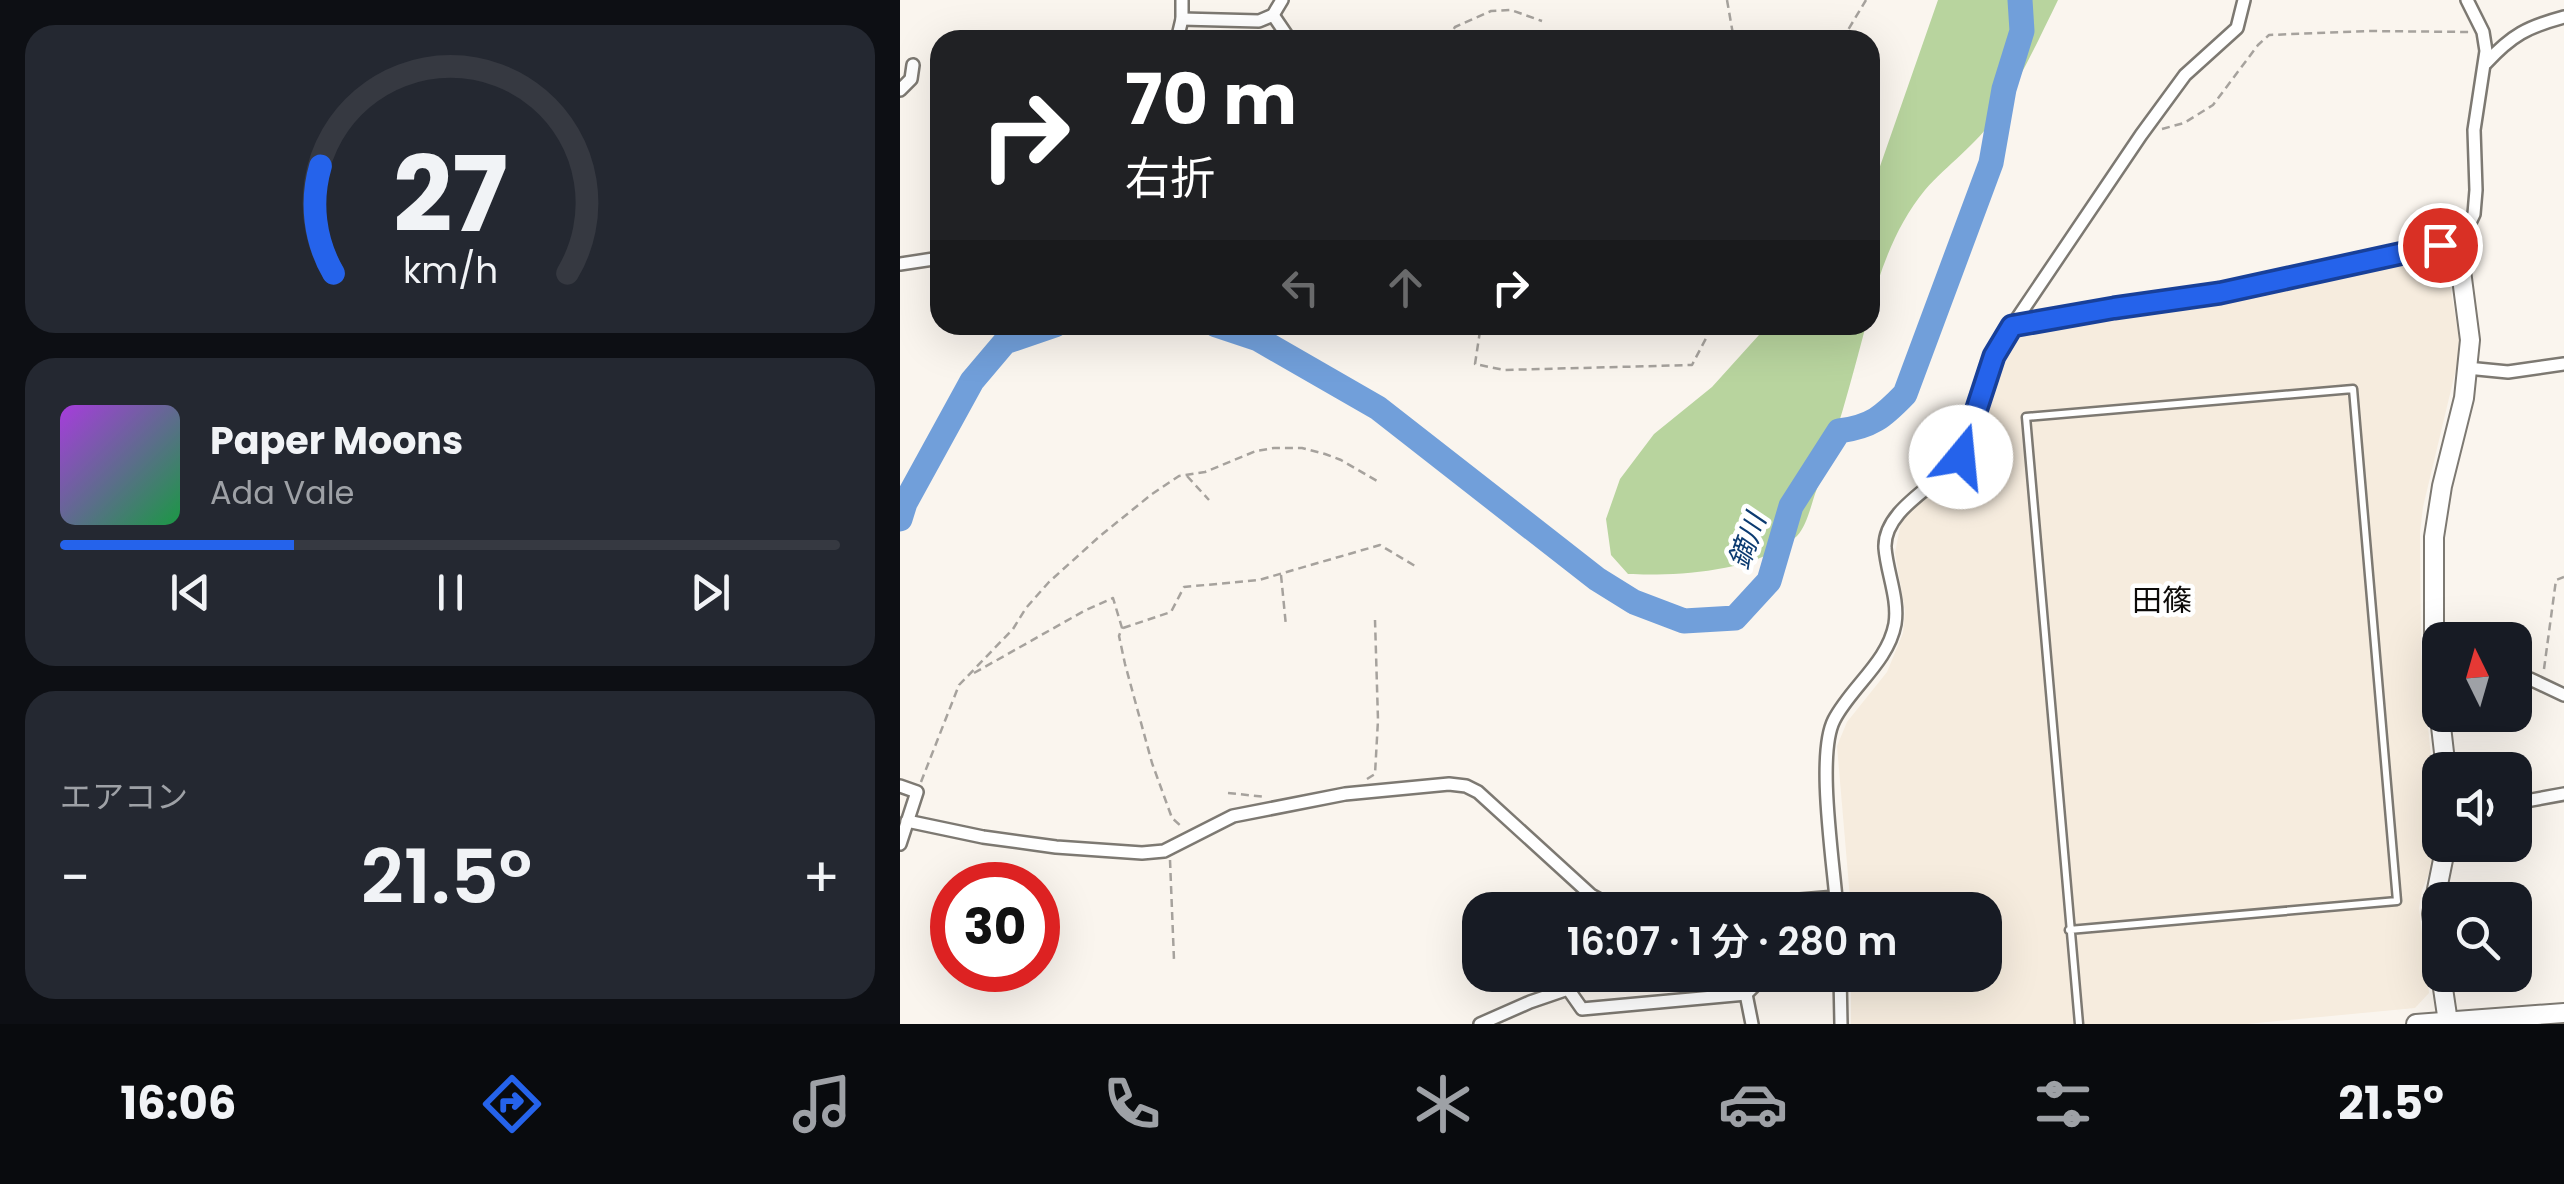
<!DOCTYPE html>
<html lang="ja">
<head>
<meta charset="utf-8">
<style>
  :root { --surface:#171b24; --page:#242831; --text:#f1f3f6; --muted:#9ea1a6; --line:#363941; --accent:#2563eb }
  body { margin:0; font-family:Poppins,"Noto Sans JP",sans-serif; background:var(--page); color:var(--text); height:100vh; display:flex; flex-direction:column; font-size:38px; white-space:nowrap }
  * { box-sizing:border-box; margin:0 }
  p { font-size:32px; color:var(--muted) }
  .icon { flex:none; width:55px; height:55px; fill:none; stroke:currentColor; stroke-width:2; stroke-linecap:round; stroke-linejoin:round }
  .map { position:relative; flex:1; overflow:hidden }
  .sheet { display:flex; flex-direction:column; gap:25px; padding:25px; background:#0d0f14; width:900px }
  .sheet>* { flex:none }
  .top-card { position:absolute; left:30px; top:30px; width:950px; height:305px; border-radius:30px; box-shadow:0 10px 40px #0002; background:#202124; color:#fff; overflow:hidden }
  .needle { width:65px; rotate:355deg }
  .tools { position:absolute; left:1522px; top:622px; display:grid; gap:20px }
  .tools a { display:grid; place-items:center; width:110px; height:110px; border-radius:20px; background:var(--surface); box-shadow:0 10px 40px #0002; font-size:50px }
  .speed { position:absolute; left:30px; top:862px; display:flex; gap:20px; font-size:50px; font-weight:700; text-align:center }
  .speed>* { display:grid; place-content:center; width:130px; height:130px; border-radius:50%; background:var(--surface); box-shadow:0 10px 40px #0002; line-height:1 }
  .speed .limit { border:15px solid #d22; background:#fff; color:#111 }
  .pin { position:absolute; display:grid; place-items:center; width:85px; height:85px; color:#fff; margin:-42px; border:5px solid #fff; border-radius:50%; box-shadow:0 2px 10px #0007 }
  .me { position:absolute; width:110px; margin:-55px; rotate:17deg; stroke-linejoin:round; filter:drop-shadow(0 0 8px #0008) }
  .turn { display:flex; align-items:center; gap:35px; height:210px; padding:0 30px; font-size:45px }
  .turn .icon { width:130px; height:130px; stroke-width:2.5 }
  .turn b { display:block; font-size:70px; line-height:85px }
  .lanes { display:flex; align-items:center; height:95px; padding:0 30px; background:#0003; justify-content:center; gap:50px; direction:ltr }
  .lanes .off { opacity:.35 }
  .big { font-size:75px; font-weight:600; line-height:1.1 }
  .sheet .widget { flex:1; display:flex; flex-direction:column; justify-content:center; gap:15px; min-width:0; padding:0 35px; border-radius:30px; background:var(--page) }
  .sheet .dial { align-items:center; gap:0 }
  .dial svg { height:260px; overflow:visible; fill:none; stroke:var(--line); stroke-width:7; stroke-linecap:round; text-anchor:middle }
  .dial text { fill:var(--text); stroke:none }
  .song { display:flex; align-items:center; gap:30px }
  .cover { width:120px; height:120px; border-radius:15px; background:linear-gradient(135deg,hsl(280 70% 55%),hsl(140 70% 35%)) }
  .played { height:10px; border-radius:5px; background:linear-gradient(90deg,var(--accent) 30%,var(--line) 30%) }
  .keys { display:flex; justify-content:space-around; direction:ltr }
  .heat { display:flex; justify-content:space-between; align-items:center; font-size:55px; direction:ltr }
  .trip { position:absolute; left:562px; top:892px; width:540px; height:100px; border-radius:30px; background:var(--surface); box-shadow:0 10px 40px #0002; font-weight:600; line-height:100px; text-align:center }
  .dock { display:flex; height:160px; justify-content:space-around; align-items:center; background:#090b0e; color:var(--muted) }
  .dock .icon { width:70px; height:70px }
  .dock .on { color:var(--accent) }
  .dock b { font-size:45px; color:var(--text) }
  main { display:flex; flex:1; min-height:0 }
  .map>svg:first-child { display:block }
  .built { fill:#f6ecde }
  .green { fill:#b8d49e }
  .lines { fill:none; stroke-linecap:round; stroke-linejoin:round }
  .river { stroke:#719fda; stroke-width:25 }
  .lane-casing { stroke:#7d7972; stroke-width:11 }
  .street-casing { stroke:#7d7972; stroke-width:16 }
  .secondary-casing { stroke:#7d7972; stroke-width:22 }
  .path { stroke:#a6a29d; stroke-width:2.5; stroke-dasharray:8 5; stroke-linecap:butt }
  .lane { stroke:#fff; stroke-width:6 }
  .street { stroke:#fff; stroke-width:11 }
  .secondary { stroke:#fff; stroke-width:18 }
  .route-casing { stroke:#184099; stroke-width:25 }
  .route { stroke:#2563eb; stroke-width:18 }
  .labels { text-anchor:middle; stroke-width:9; stroke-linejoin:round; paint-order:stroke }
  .water-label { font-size:28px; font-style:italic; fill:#0c3b71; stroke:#fff }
  .quarter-label { font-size:30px; fill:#0d0b09; stroke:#fff }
</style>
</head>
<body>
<main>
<section class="sheet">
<div class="widget dial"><svg viewBox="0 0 100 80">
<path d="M14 69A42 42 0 1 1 86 69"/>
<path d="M14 69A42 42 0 0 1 10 36" stroke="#2563eb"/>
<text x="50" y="56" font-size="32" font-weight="700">27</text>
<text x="50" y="72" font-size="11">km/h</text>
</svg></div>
<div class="widget">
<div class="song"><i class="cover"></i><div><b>Paper Moons</b><p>Ada Vale</p></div></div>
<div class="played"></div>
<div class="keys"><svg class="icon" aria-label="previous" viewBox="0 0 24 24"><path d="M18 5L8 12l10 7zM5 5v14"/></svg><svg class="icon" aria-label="pause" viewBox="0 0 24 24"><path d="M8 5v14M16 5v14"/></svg><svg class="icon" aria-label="next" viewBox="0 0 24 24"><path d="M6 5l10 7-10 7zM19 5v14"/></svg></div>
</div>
<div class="widget"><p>エアコン</p>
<div class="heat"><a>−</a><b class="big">21.5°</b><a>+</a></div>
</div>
</section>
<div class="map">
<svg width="1664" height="1024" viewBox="0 0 1664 1024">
  <rect width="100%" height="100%" fill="#faf5ee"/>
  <path class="built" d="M1548,248L1546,263L1561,348L1523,507L1520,533L1521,653L1539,841L1534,862L1522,890L1519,908L1529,993L1515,1008L1347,1024H951V975H1085V910H951L937,746L947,722L987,672L1003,633L1005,611L995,553L1001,522L1013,507L1044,485L1059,473L1065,465L1072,452L1100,369L1121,331Z"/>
  <g class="green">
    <path d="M1038,0H1158C1139,39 1120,80 1095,117C1077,144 1047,165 1025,190C997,224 981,267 970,309V195Z"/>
    <path d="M868,325H966C951,382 936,438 915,494C911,506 906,527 897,536C858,572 778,576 728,574L711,555L706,519L720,479L754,434L812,387Z"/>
  </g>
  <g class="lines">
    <g class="river">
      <path d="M316,325L358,339L478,408L697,579L734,602L784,621L835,618L869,581L891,506L939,431C971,427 983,417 1005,394L1091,163L1104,89L1122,31L1120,0"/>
      <path d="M0,519L5,503L72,381L105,342L155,325"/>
    </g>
    <defs>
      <path id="lane" d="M1169,930L1497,901L1453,389L1126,417L1179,1024"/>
      <g id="street">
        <path d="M373,15L390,40"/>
        <path d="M282,19L359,21L373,15L382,0"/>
        <path d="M277,40L282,19V0"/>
        <path d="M1586,63C1612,35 1627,27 1664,17"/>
        <path d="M0,90L11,79L13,65"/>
        <path d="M0,264L40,258"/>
        <path d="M1112,326L1214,308L1321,293L1561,241L1574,214L1576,190L1574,130L1586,51L1583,32L1567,0"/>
        <path d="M1567,368L1608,372L1664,364"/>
        <path d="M1615,682L1630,679L1664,695"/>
        <path d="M0,786L17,792L0,844"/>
        <path d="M1615,803L1664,794"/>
        <path d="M7,821L83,837L156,847L242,853L264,851L333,816L445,794L549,784L566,786L578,792L691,895L709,905L761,909L803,908L936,897"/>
        <path d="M937,910C934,866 916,755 934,720C951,687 988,662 995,624C999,599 987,573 985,548C983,509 1039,485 1061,457L1093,357L1112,326L1241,135L1285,75L1337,28L1344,0"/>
        <path d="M940,975L941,1024"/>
        <path d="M580,1024L630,1002L668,989L682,1009L846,994"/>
        <path d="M852,1024L846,994L860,980L912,975"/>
      </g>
      <g id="secondary">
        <path d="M1546,770L1534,665V537L1542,486L1564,398L1570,340L1560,263L1561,241"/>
        <path d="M1540,969L1532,914L1546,845"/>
        <path d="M1541,975L1548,1022"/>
        <path d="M1516,1024L1664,1013"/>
      </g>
    </defs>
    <use href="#lane" class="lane-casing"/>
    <use href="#street" class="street-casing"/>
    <use href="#secondary" class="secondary-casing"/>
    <g class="path">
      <path d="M827,0L834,40"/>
      <path d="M547,40L555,27L591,11L611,10L642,21"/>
      <path d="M942,40L966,0"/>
      <path d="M1262,129L1284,123L1313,105L1358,45L1369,35L1469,31L1569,32"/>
      <path d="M568,325L580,331L575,364L604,370L792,365L813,325"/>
      <path d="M287,476L309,500"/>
      <path d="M381,575L386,626"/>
      <path d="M223,628L271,612L284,587L359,580L480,545L515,566"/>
      <path d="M1644,669L1656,580L1664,577"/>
      <path d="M74,673L184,611L213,598L222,628L219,636L225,664L252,763L272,818L282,827"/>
      <path d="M467,779L475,774L478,720L475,620"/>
      <path d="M21,782L59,685L113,629L126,608L149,582L200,536L252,494L279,476L305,472L356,451L374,448H402L425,454L441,460L477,481"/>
      <path d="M328,793L366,797"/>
      <path d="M270,860L274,960"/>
    </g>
    <use href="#lane" class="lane"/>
    <use href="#street" class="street"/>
    <use href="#secondary" class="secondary"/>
  </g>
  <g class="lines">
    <defs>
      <path id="route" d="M1061,457L1094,356L1112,326L1214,308L1320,293L1540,245"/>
    </defs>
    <use href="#route" class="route-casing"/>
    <use href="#route" class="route"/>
  </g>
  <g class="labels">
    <g class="water-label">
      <text transform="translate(847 541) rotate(-70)" y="10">鏑川</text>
    </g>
    <g class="quarter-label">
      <text x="1262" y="611">田篠</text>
    </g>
  </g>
</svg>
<div class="tools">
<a><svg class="needle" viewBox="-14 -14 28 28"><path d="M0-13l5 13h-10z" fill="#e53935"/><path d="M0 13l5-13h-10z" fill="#9ea1a6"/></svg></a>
<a><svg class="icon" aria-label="sound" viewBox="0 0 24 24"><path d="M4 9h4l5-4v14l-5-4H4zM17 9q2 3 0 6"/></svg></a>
<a><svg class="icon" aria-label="search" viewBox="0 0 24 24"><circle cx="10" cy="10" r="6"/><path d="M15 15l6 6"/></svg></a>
</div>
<div class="speed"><div class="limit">30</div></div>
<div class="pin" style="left:1540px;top:245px;background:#d93025"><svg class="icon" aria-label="arrive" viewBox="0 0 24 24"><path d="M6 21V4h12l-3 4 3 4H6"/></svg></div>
<svg class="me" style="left:1061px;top:457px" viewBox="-20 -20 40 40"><circle r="19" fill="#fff"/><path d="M0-13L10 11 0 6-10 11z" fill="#2563eb"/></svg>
<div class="trip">16:07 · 1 分 · 280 m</div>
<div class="top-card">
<div class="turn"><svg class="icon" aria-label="right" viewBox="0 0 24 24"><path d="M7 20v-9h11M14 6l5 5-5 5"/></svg><div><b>70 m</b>右折</div></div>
<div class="lanes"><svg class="icon off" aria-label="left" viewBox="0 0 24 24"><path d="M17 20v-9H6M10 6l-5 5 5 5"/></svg><svg class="icon off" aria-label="ahead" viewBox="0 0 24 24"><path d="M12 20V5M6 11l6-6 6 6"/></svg><svg class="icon" aria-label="right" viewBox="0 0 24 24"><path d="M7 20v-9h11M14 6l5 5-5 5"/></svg></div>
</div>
</div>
</main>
<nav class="dock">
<b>16:06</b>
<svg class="icon on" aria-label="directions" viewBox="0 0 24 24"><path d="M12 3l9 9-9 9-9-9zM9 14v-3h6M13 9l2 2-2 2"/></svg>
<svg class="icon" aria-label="music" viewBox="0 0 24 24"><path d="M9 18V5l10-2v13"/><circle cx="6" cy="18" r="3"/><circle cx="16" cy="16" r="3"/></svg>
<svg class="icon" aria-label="phone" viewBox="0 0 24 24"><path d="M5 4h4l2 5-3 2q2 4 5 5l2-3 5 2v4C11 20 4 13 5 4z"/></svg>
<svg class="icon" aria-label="climate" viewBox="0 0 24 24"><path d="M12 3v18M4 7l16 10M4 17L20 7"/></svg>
<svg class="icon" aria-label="car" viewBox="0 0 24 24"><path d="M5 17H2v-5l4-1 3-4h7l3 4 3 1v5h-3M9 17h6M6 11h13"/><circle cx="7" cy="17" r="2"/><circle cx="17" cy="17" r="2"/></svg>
<svg class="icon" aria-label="filters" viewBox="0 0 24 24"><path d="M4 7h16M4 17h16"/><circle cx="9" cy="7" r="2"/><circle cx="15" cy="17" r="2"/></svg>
<b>21.5°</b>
</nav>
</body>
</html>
